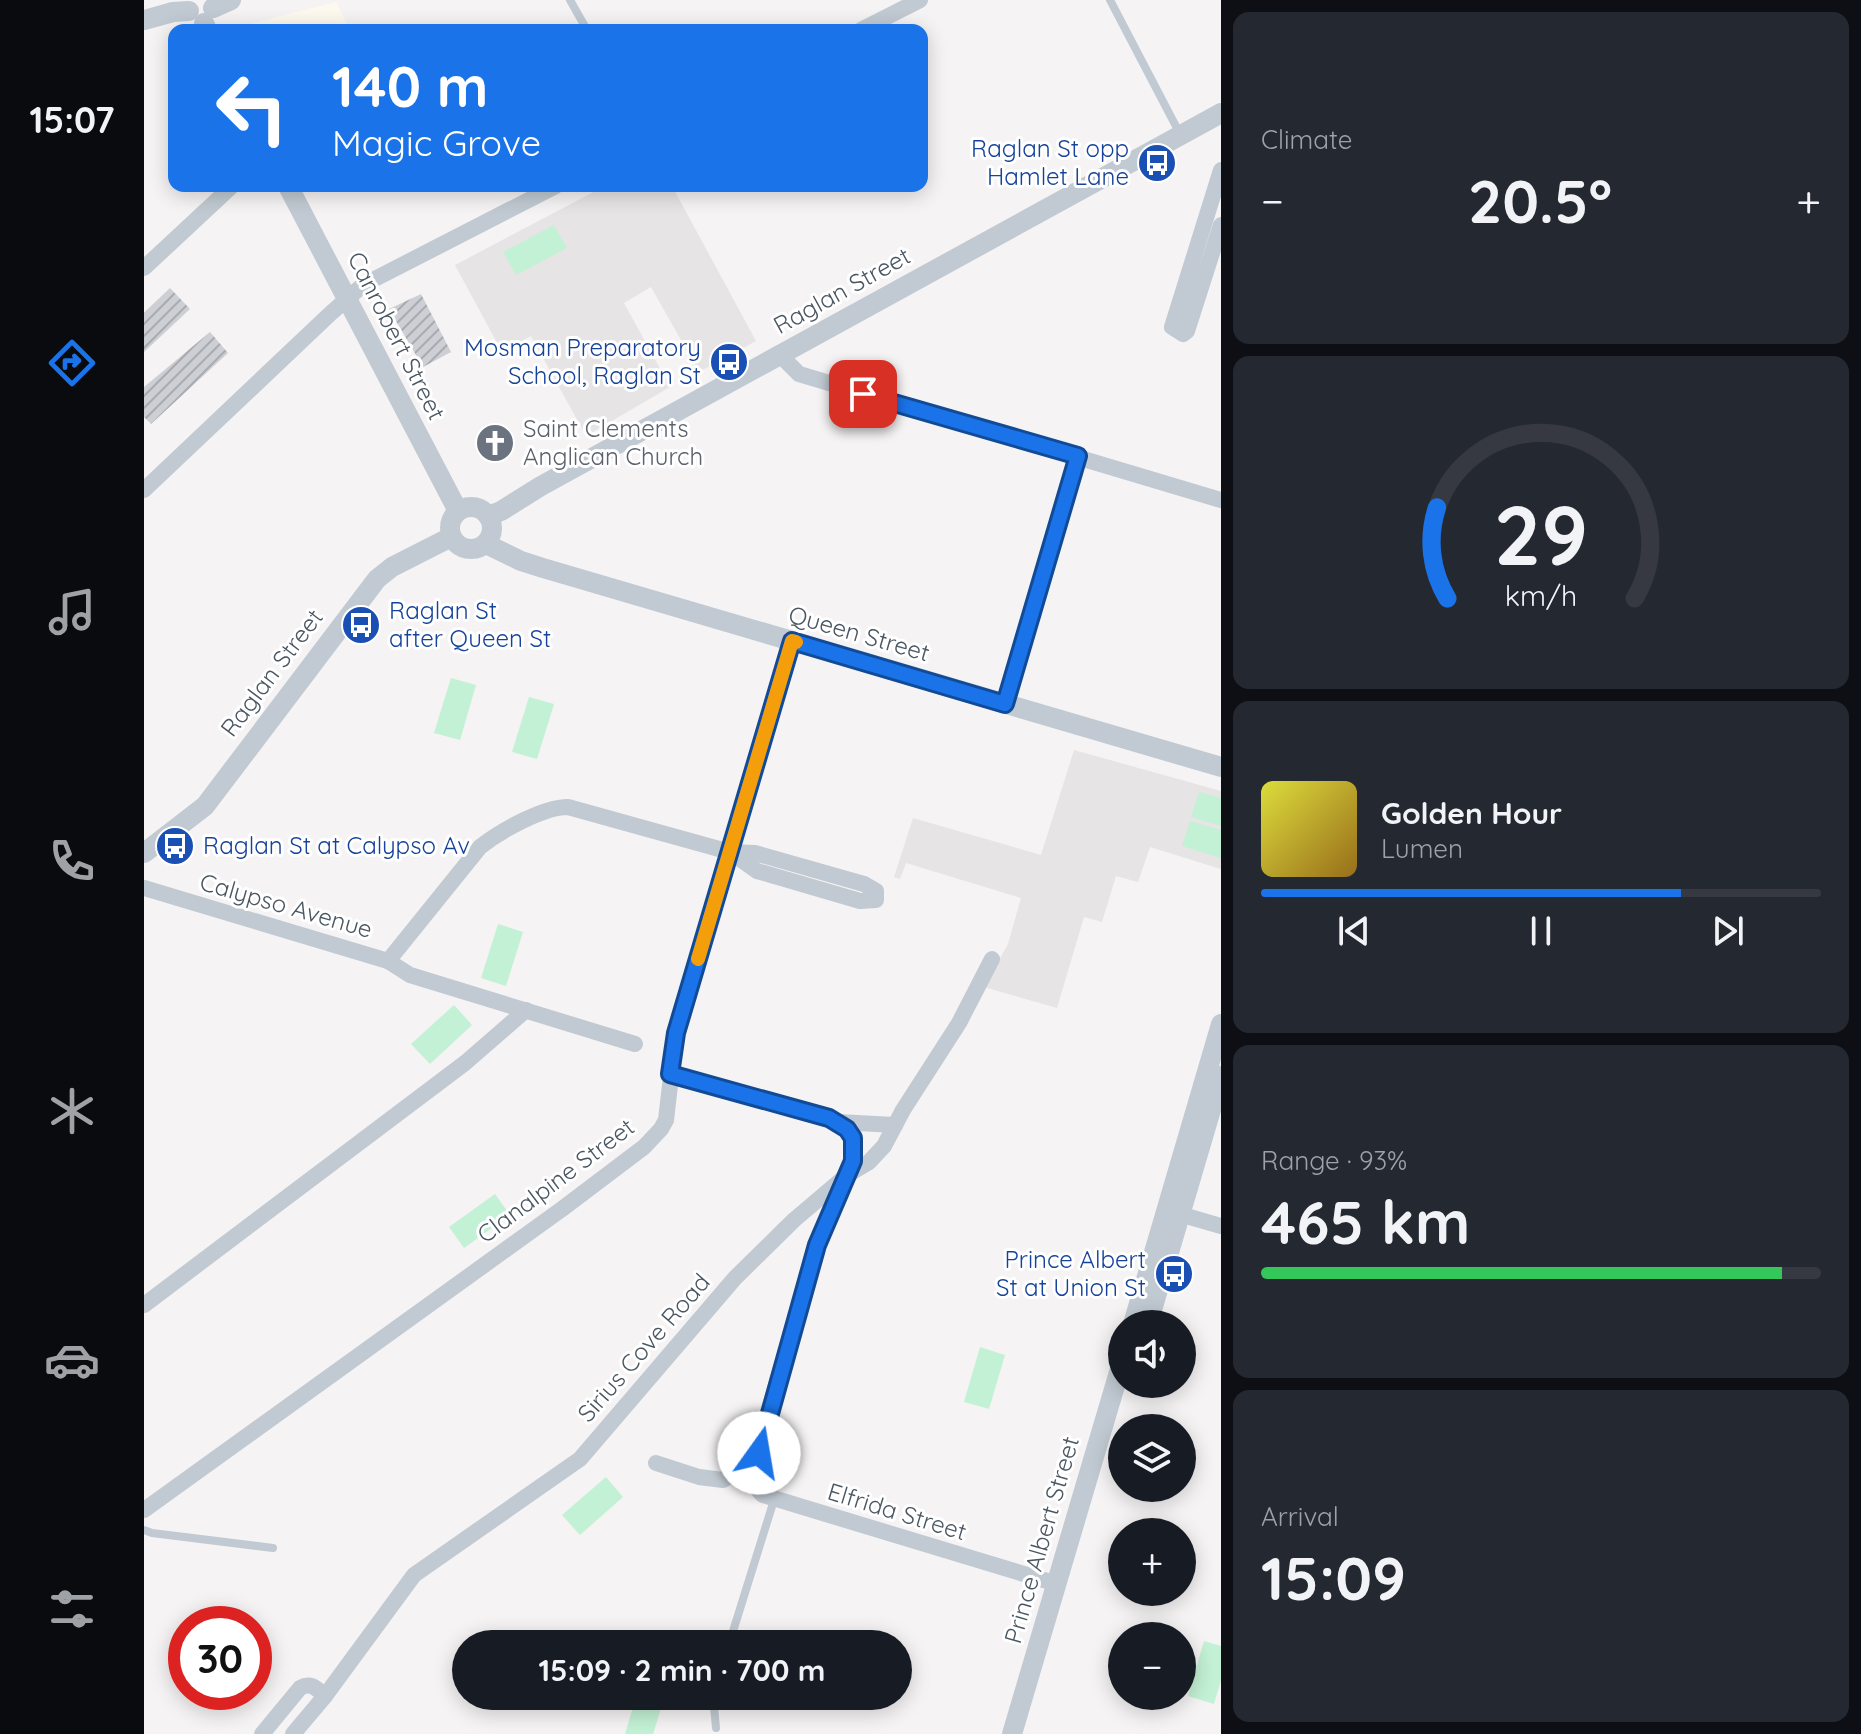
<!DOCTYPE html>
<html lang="en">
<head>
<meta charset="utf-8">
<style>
  :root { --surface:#171b24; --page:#242831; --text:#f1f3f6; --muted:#9ea1a6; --line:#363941; --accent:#1a73e8 }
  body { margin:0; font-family:Quicksand,sans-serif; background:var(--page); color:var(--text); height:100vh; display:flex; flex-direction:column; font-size:30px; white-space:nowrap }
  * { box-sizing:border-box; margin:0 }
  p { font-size:26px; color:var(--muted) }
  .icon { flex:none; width:44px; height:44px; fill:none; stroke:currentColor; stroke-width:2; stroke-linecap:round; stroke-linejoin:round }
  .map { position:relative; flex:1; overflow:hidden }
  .sheet { display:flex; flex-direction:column; gap:12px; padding:12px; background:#0d0f14; width:640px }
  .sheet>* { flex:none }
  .guide { position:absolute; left:24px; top:24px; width:760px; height:168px; border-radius:16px; box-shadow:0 4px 20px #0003; background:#1a73e8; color:#fff; overflow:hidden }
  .buttons { position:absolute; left:964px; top:1310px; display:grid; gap:16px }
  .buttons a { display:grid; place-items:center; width:88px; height:88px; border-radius:50%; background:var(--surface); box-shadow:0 4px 20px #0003; font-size:40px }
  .speed { position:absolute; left:24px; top:1606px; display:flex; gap:16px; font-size:40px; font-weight:700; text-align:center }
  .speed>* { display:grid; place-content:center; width:104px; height:104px; border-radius:50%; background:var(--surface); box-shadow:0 4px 20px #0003; line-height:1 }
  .speed .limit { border:12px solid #d22; background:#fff; color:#111 }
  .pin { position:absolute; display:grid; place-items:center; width:68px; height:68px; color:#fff; margin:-34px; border-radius:16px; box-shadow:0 4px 12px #0006 }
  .me { position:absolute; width:88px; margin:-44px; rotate:13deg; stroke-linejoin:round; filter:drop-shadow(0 0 6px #0008) }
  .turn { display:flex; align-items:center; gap:28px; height:168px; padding:0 32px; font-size:36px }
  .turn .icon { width:104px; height:104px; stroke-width:2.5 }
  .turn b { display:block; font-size:56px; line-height:68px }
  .big { font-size:60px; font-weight:700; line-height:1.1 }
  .sheet .tile { flex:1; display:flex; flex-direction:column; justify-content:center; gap:12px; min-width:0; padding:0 28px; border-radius:16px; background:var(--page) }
  .sheet .dial { align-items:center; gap:0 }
  .dial svg { height:208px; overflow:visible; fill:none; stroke:var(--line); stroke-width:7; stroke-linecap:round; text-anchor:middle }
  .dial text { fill:var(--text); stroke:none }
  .song { display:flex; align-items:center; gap:24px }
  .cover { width:96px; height:96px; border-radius:12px; background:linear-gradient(135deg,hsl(60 70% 55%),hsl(40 70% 35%)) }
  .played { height:8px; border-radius:4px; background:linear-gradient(90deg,var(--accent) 75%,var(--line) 75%) }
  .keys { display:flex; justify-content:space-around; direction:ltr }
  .heat { display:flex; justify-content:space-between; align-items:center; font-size:44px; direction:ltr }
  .charge { height:12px; border-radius:6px; background:linear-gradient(90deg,#34c759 93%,var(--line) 0) }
  .trip { position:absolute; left:308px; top:1630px; width:460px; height:80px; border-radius:40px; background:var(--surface); box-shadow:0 4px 20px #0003; font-weight:700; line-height:80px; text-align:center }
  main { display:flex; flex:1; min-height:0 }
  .dock { display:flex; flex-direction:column; width:144px; justify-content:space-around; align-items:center; background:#090b0e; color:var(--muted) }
  .dock .icon { width:56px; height:56px }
  .dock .on { color:var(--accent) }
  .dock b { font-size:36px; color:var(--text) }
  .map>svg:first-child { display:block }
  .commercial { fill:#fdf9ef }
  .education { fill:#e6e4e5 }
  .garden { fill:#c3f1d5 }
  .building { fill:url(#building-hatch) }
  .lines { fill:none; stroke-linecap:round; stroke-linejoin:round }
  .service { stroke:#c1cad2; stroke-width:8 }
  .minor { stroke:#c1cad2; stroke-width:16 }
  .tertiary { stroke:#c1cad2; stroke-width:20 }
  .route-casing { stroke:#114b97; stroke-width:20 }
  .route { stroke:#1a73e8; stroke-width:14 }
  .slow { stroke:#f59e0b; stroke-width:14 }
  .labels { text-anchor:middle; stroke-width:6; stroke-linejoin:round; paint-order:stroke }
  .transit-label { font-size:24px; fill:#164399; stroke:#fff; text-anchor:end }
  .street-label { font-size:24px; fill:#4a5661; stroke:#fff }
  .worship-label { font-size:24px; fill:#5b616d; stroke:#fff; text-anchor:start }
</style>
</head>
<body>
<main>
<nav class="dock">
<b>15:07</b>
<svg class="icon on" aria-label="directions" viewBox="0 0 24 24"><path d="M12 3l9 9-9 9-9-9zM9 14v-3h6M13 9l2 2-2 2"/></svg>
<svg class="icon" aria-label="music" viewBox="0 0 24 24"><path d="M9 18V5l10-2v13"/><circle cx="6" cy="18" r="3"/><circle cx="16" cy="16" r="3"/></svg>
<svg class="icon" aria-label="phone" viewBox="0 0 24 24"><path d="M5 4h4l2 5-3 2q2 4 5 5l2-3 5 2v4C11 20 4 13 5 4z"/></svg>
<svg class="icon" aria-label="climate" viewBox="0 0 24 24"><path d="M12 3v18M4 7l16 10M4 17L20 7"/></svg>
<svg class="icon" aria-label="car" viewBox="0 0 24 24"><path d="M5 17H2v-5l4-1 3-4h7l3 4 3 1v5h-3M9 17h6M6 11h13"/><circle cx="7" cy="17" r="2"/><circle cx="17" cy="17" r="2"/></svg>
<svg class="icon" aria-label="filters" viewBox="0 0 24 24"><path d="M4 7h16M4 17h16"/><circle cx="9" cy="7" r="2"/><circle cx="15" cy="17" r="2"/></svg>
</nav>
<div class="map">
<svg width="1077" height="1734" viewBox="0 0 1077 1734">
  <defs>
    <pattern id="building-hatch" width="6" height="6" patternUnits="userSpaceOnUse" patternTransform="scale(2)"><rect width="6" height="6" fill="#cdcfd5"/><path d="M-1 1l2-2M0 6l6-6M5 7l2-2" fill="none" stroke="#a8abb0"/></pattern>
  </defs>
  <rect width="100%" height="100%" fill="#f5f3f3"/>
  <path class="commercial" d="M192,2L206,30L85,29Z"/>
  <g class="education">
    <path d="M461,186H528L612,341L555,372L507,287L480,303L526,387L442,436L387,336L358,352L311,265Z"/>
    <path d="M930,750L1077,791V869L1006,847L994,882L972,876L958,922L940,917L913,1008L840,987L864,944L877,898L762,863L756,879L750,877L769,818L897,855Z"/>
  </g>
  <g class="garden">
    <path d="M410,225L423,248L372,275L359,252Z"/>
    <path d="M307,678L332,685L316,740L290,733Z"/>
    <path d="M385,697L410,704L393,759L368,752Z"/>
    <path d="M1055,792L1077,798V826L1047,817Z"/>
    <path d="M1046,821L1077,830V858L1038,846Z"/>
    <path d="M354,924L379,932L362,986L337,978Z"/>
    <path d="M310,1005L328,1025L286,1064L267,1044Z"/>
    <path d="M351,1194L366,1215L320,1248L305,1227Z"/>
    <path d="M836,1347L861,1355L845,1409L820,1402Z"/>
    <path d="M462,1477L479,1497L436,1535L418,1515Z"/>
    <path d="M1060,1641L1077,1646V1680L1070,1704L1044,1696Z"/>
    <path d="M492,1697L518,1705L509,1734H481Z"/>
  </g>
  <g class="building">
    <path d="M26,288L46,309L0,352V313Z"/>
    <path d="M277,294L307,352L279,367L245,309Z"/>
    <path d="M66,332L84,353L7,424L0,417V387Z"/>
  </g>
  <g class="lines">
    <g class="service">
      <path d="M426,0L443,30"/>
      <path d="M966,0L1036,134"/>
      <path d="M861,704L934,457"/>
      <path d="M0,1530L8,1533L129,1548"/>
      <path d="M585,1644L630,1500"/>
      <path d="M569,1696L572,1728"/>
    </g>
    <g class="minor">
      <path d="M717,30L776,0"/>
      <path d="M1077,170L1028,327L1039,334L1043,331L1077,225"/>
      <path d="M0,268L88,186"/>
      <path d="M636,355L655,374L1077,500"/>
      <path d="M0,490L187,313L219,285L412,186"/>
      <path d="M0,888L244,961L336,847C356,831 399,807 424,807L586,852L611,853L720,884L732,891V900L716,901L613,871L586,852"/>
      <path d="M244,961L266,975L491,1044"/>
      <path d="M526,1074L694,1122L703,1129L709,1138V1161L673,1245L622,1419"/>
      <path d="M694,1122L751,1125"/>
      <path d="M1025,1211L1077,1226"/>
      <path d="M0,1305L321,1063L382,1010"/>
      <path d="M512,1463L555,1477L579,1480C604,1466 593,1434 614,1419H622C619,1442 598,1478 619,1495L913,1584"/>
      <path d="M0,1510L418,1209L500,1147L517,1129L522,1120L532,1033L648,641"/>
      <path d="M118,1734L156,1688C167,1682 172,1688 181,1696"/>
      <path d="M149,1734L181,1696L270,1575L436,1459L591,1278L650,1220L703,1175L725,1162L740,1146L759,1110L815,1023L848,959"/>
    </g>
    <g class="tertiary">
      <path d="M69,8L87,0"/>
      <path d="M0,20L29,12L45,11"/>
      <path d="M60,23L63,30"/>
      <path d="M144,186L314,511"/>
      <circle cx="327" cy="528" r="21"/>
      <path d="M344,516L357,511L397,486L1077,113"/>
      <path d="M342,544L377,561L399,568L1077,767"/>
      <path d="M0,853L61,806L233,579L248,567L307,537"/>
      <path d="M1008,1310L1077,1076"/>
      <path d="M989,1324L1077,1024"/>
      <path d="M868,1734L978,1362"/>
    </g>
  </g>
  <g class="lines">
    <defs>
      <path id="route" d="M615,1453L673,1245L709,1161V1138L703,1129L685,1118L526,1074L532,1033L648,641L861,704L934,456L719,394"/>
    </defs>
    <use href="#route" class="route-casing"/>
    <use href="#route" class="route"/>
    <path class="slow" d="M554,959L648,641L652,642"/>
  </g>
  <defs>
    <symbol id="bus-disc" viewBox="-11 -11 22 22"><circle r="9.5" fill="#1a4fb4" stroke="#fff"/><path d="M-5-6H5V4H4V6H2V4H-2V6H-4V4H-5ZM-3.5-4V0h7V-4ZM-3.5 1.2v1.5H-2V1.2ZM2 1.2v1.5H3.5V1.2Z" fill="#fff"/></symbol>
    <symbol id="church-disc" viewBox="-11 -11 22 22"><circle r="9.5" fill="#6b7280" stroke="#fff"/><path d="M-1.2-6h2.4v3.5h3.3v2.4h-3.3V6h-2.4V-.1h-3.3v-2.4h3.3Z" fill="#fff"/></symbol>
  </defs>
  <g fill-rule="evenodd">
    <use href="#bus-disc" x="991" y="141" width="44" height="44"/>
    <use href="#bus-disc" x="563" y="340" width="44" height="44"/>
    <use href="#church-disc" x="329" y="421" width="44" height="44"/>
    <use href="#bus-disc" x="195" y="603" width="44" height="44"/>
    <use href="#bus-disc" x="9" y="824" width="44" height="44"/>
    <use href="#bus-disc" x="1008" y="1252" width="44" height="44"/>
  </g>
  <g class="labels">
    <g class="transit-label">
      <text x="985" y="157">Raglan St opp<tspan x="985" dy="28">Hamlet Lane</tspan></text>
      <text x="557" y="356">Mosman Preparatory<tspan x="557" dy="28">School, Raglan St</tspan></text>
      <text x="245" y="619" text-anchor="start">Raglan St<tspan x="245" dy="28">after Queen St</tspan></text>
      <text x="59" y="854" text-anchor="start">Raglan St at Calypso Av</text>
      <text x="1002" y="1268">Prince Albert<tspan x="1002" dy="28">St at Union St</tspan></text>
    </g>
    <g class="street-label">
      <text transform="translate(698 291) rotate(-29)" y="8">Raglan Street</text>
      <text transform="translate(252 336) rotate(63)" y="8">Canrobert Street</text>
      <text transform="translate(715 634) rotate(16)" y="8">Queen Street</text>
      <text transform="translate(128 673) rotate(-53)" y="8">Raglan Street</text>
      <text transform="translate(142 906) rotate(16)" y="8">Calypso Avenue</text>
      <text transform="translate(412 1181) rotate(-37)" y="8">Clanalpine Street</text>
      <text transform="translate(500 1348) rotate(-49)" y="8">Sirius Cove Road</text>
      <text transform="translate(753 1512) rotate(17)" y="8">Elfrida Street</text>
      <text transform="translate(898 1540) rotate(-74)" y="8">Prince Albert Street</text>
    </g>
    <g class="worship-label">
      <text x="379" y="437">Saint Clements<tspan x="379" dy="28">Anglican Church</tspan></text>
    </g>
  </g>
</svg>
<div class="buttons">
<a><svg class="icon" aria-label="sound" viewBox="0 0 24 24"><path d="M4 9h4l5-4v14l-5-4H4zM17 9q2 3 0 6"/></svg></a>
<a><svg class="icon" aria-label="layers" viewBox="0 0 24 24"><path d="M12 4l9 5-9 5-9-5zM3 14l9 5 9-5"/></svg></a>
<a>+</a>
<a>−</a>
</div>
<div class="speed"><div class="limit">30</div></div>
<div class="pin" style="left:719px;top:394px;background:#d93025"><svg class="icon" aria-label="arrive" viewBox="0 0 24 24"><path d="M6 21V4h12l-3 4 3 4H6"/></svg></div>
<svg class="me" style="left:615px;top:1453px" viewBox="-20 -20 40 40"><circle r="19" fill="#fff"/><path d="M0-13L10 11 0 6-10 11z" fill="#1a73e8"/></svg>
<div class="trip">15:09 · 2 min · 700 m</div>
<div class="guide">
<div class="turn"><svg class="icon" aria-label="left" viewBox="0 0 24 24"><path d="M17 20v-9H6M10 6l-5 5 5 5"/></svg><div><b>140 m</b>Magic Grove</div></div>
</div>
</div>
<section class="sheet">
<div class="tile"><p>Climate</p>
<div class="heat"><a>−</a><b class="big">20.5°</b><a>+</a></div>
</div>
<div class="tile dial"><svg viewBox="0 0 100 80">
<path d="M14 69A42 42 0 1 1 86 69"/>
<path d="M14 69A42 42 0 0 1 10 34" stroke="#1a73e8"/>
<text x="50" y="56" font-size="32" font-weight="700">29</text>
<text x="50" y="72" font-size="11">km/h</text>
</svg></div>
<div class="tile">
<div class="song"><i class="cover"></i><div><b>Golden Hour</b><p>Lumen</p></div></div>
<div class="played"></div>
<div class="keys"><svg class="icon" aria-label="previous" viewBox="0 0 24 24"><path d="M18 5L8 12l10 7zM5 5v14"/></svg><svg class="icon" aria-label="pause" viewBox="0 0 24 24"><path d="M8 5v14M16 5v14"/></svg><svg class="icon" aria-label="next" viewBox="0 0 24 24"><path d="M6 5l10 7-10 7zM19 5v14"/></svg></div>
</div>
<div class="tile"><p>Range · 93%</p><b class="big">465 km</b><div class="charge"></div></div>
<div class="tile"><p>Arrival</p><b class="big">15:09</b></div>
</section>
</main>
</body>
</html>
